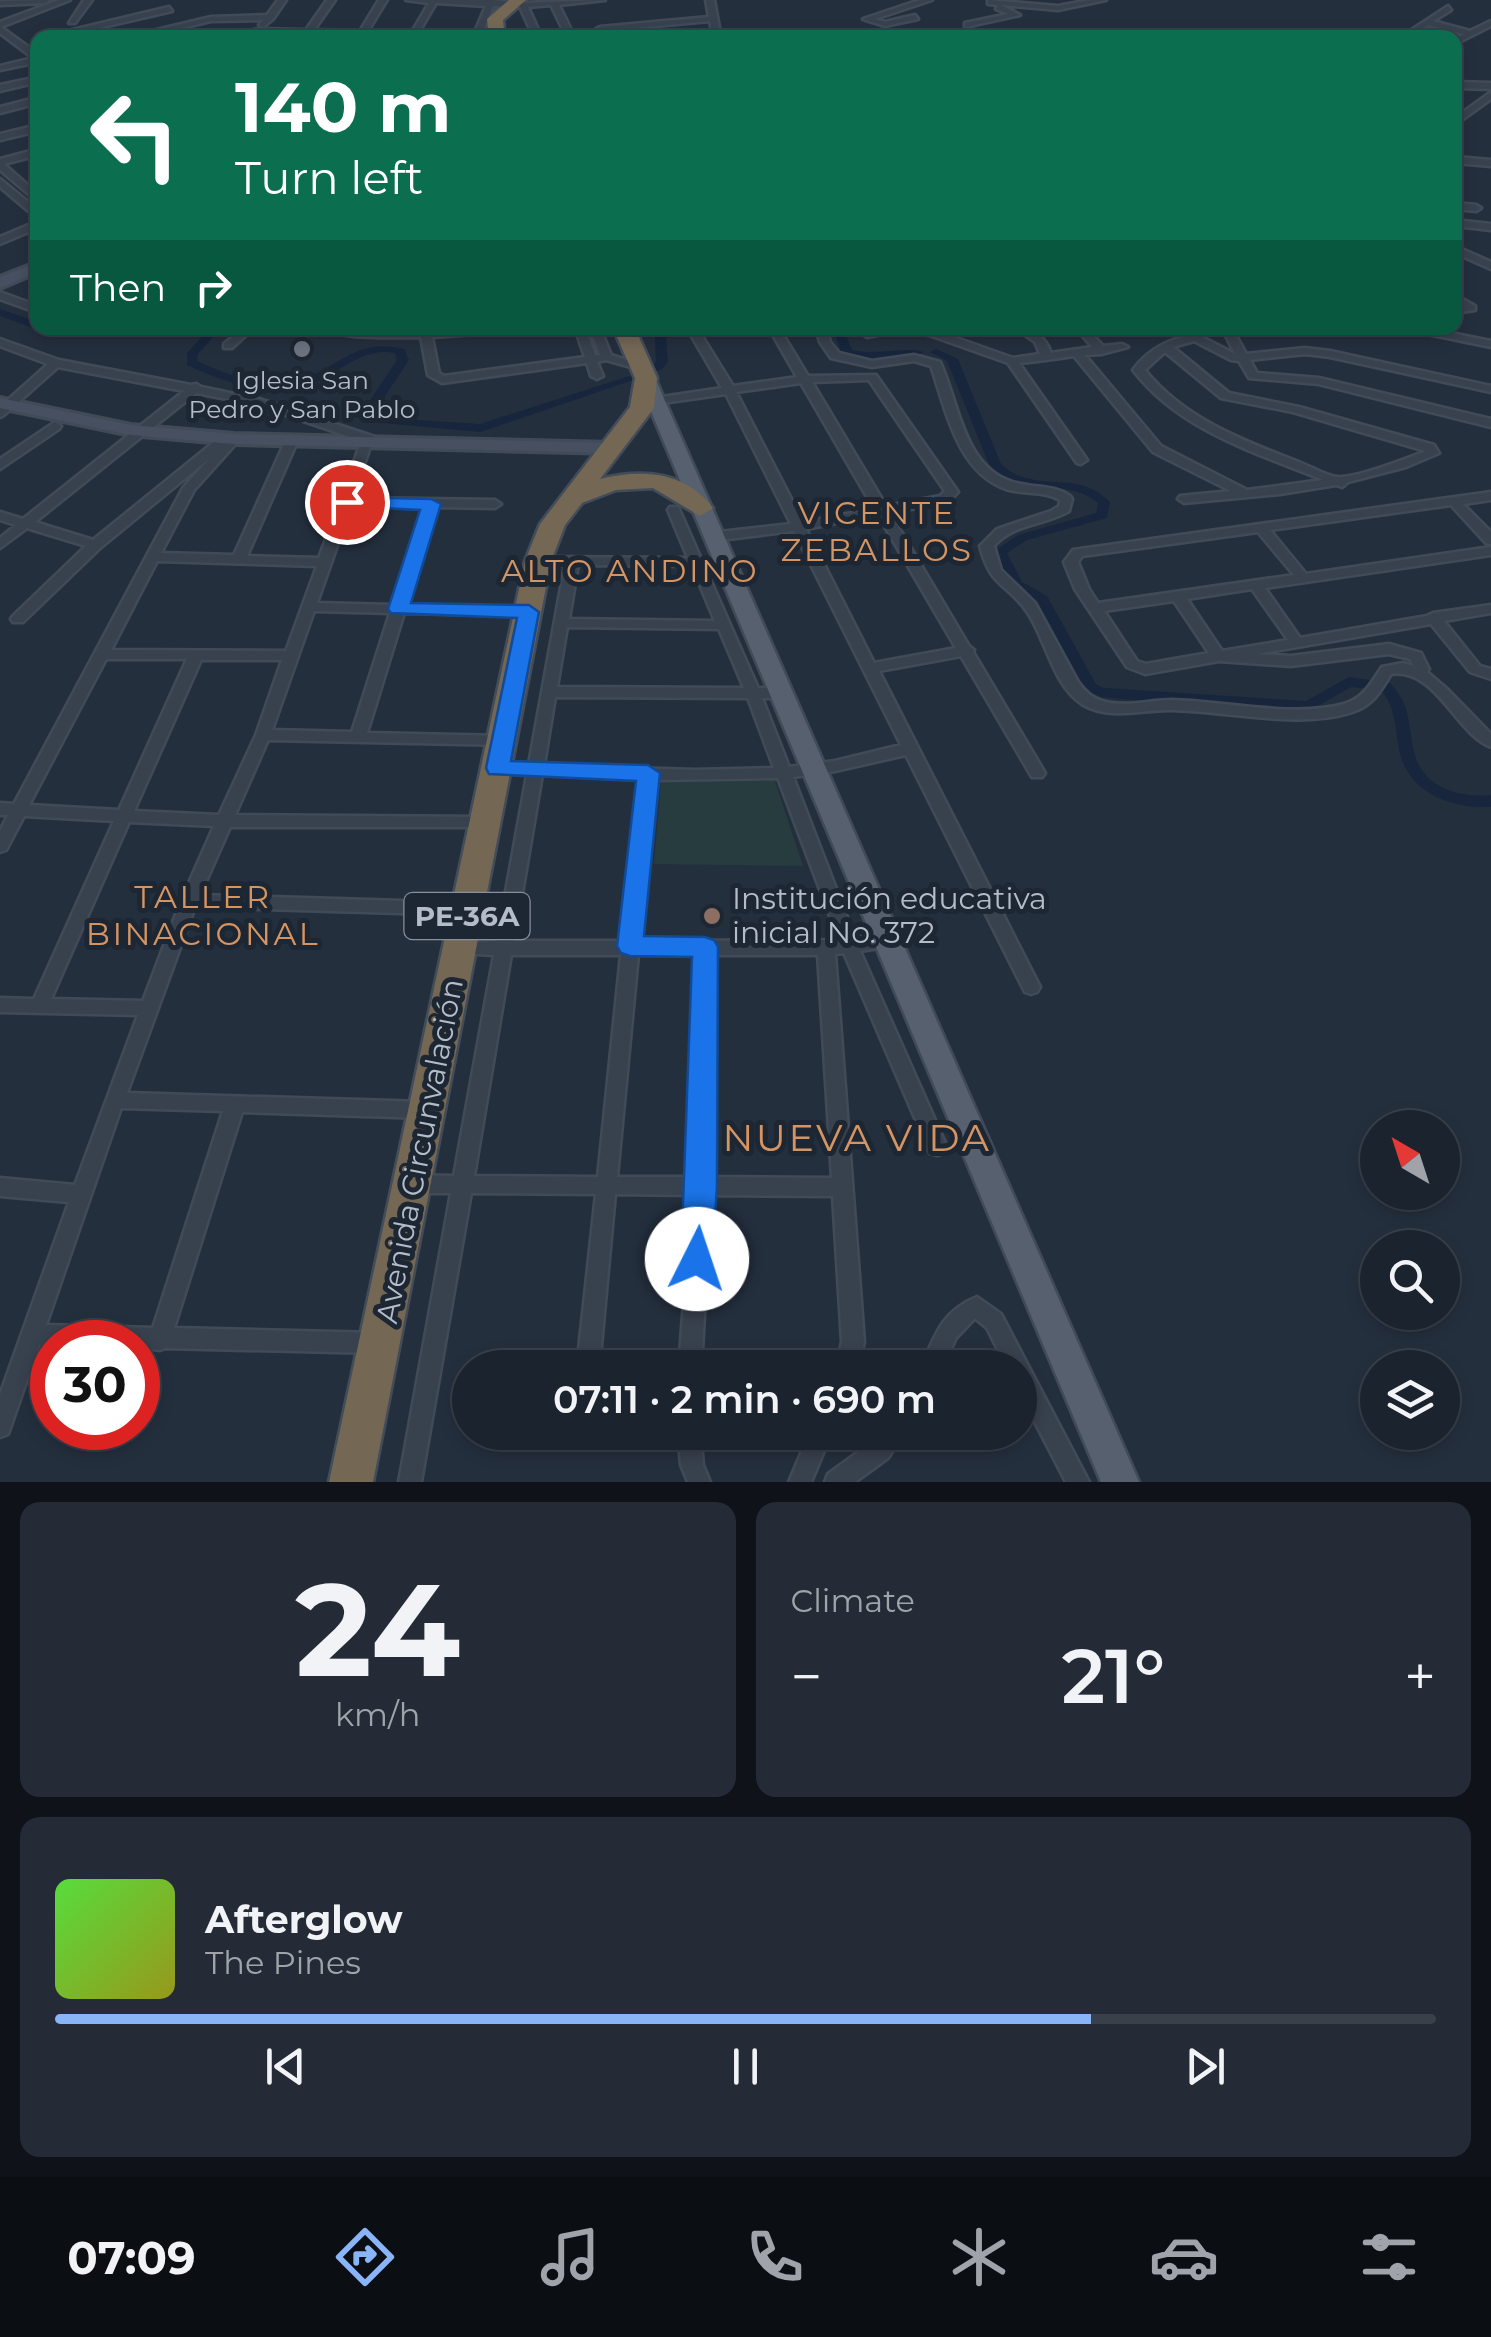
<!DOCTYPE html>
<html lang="en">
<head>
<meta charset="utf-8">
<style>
  :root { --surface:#1b232e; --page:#242b36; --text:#f1f3f6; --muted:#a0a4aa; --line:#39404a; --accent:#8ab4f8 }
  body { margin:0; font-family:Montserrat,sans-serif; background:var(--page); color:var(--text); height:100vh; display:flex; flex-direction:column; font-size:38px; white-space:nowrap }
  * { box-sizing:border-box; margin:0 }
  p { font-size:32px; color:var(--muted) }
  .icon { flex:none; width:55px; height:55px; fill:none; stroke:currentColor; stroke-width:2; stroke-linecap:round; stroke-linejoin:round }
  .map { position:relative; height:1482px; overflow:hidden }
  .drawer { display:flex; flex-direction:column; gap:20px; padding:20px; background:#0f1319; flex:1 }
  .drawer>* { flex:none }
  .banner { position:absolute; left:30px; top:30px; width:1432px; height:305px; border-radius:20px; box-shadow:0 5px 15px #0003,0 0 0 2px var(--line); background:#0b6e4f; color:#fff; overflow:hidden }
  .needle { width:65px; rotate:321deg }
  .controls { position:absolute; left:1360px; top:1110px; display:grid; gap:20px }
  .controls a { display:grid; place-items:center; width:100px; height:100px; border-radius:50%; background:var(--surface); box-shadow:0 5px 15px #0003,0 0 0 2px var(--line); font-size:50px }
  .speed { position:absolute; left:30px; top:1320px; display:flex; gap:20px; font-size:50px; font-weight:700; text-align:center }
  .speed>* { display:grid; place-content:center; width:130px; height:130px; border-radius:50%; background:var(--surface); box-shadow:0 5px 15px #0003,0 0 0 2px var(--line); line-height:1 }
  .speed .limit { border:15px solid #d22; background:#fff; color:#111 }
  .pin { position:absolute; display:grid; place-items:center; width:85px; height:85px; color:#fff; margin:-42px; border:5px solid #fff; border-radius:50%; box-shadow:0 2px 10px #0007 }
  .me { position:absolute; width:110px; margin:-55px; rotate:4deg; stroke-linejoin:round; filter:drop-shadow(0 0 8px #0008) }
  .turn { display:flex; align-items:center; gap:35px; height:210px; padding:0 40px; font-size:45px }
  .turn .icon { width:130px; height:130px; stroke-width:2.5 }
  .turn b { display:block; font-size:70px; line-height:85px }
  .then { display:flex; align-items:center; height:95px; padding:0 40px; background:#0003; gap:20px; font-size:38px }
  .big { font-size:75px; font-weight:600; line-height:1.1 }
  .drawer .tile { flex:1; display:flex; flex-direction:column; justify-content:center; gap:15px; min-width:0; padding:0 35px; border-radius:20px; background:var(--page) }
  .drawer .dial { align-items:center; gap:0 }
  .dial b { font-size:130px; line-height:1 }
  .song { display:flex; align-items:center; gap:30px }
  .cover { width:120px; height:120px; border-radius:15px; background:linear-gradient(135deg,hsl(110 70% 55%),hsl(60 70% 35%)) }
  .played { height:10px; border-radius:5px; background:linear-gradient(90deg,var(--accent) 75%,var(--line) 75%) }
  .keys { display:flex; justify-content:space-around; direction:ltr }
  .heat { display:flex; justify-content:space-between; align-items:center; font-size:55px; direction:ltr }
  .drawer .tiles { flex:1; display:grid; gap:20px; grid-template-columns:1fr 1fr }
  .tile:last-child { grid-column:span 2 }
  .trip { position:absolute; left:452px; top:1350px; width:585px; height:100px; border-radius:50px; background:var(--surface); box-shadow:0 5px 15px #0003,0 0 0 2px var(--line); font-weight:600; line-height:100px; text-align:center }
  .menu { display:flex; height:160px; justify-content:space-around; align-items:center; background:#0b0e12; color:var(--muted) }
  .menu .icon { width:70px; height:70px }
  .menu .current { color:var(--accent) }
  .menu b { font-size:45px; color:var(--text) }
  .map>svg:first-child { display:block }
  .green { fill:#263c3f }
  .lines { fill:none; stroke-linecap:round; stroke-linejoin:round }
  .canal { fill:#17263c; fill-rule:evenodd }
  .street-casing { stroke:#414a57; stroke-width:5 }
  .secondary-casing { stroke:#414a57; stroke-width:6 }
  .primary-casing { stroke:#414a57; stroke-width:5 }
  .highway-casing { stroke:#434c59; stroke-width:5 }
  .street { fill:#38414e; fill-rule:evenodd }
  .secondary { fill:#465061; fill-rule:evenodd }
  .primary { fill:#56606e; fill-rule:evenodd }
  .highway { fill:#746855; fill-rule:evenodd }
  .route { fill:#1a73e8; stroke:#114b97; stroke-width:2.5 }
  .worship-dot { fill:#6b7280; stroke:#1d2633; stroke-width:4 }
  .education-dot { fill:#8d6e63; stroke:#1d2633; stroke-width:4 }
  .labels { text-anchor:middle; stroke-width:10; stroke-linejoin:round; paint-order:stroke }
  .far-poi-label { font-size:25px; fill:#b4bcc9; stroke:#1d2633 }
  .shield { fill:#1d2633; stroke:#878f9c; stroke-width:2.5 }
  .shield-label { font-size:28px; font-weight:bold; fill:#b4bcc9 }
  .poi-label { font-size:30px; fill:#b4bcc9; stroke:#1d2633; text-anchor:start }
  .street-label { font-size:30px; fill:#b4bcc9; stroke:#1d2633 }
  .neighbourhood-label { font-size:32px; letter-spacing:2.5px; fill:#d59563; stroke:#1d2633 }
  .near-neighbourhood-label { font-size:38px; letter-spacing:2.5px; fill:#d59563; stroke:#1d2633 }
</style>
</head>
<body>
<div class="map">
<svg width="1491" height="1482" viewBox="0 0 1491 1482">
  <rect width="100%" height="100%" fill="#242f3e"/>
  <path class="green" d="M661,780L775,781L803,866L654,864Z"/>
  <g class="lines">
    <g class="canal">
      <path d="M0,309L38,322V328C45,328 53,330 61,330C71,330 81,327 91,328L58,337L0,316Z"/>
      <path d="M210,328H221L198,354L197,361C226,374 263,389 295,381C339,370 352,337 404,349L409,360L375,411L379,417L388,418L480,424L626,377L630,376L636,379L481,432L371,422L363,411L397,360L395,353C364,347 343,370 316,382C274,400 226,383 187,365V353Z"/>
      <path d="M664,328H675L666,339L668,362L661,370L657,371L651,368L656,362L655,338Z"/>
      <path d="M833,328H843L852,350C876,356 906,346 923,352C900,363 863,364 841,352Z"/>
      <path d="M936,349L958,359L1001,464C1034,496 1077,467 1110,502L1107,518L1027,540L1007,553L1022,582L1047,596L1096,684L1104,688L1121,689L1306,701L1349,677L1390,683C1413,708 1407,725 1415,755C1424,788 1460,798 1491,795V807C1451,809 1408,793 1399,750C1395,727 1396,708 1381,690L1351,687L1309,711L1121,699L1101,697L1086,690L1037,602L1012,588L993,552L1018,535L1096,513L1098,503C1064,474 1027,503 991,469L947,361L930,352Z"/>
    </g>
    <defs>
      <g id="street">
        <path d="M49,0L46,3L0,5V1Z"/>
        <path d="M59,0H70L1,27L38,54V62L0,70V66L33,58L0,33V22Z"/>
        <path d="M84,0H92L75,23H69Z"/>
        <path d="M278,0H286L273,19L263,27L259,25L263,20L211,21L140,38H123L211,17L267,15Z"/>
        <path d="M327,0H335L314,30L360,31L379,0H387L368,31L412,32L429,3L406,0H493L523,3L605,0L559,5L575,38H567L551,5L528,7L542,38H534L520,7L493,6L480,38H356L357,36L310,35L308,38H300L303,34L259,33L208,38L259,29L306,30ZM436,3L486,6L474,34L419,32Z"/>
        <path d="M706,0H714L721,38H713L710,21L600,31L596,29L600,27L709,17Z"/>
        <path d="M920,0H932L875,19L885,22L915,15L918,19L885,26L863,19Z"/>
        <path d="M988,0L1058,6L1090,0H1106L1058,10L1001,5L1020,15L965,27V23L1008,14L996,9L998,5L988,4Z"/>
        <path d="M1448,6L1451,10L1433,21L1470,31L1491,21V26L1455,44V39L1464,34L1428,25L1409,38H1399Z"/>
        <path d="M169,7L172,11L55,38H39Z"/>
        <path d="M38,77V82L0,91V85Z"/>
        <path d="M1455,82L1491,83V89L1455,88Z"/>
        <path d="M1491,92V99L1455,125V118Z"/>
        <path d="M35,98H38V103L0,113V107Z"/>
        <path d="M38,125V131L0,140V134Z"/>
        <path d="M38,149V155L4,164L38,194V202L0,170V159Z"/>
        <path d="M1455,157L1491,160V166L1455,163Z"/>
        <path d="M0,179L38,210V219L0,187Z"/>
        <path d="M1455,203L1476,205L1481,208L1476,211L1455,209Z"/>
        <path d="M1455,220L1491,224V230L1455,226Z"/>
        <path d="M38,221V228L0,244V237Z"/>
        <path d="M1455,246L1491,262V269L1455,253Z"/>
        <path d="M0,292L38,306V313L0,299Z"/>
        <path d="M1455,295L1475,306V310L1455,313V307L1461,306L1455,303Z"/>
        <path d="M243,328H254L232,348H224V344Z"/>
        <path d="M321,328L421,331L522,328L517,331L432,337L439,373L444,376L585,357L575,328H585L595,355H600L590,328H600L611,355L648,367L642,370L606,360L597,362L603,376L597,379L591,376L587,363L442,383L428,375L421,337C393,337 345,340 321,328Z"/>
        <path d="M687,328H697L733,386L797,377L769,328H779L808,376L876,375L958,492L948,502L890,513L969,646L974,650L973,652L1045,773L1042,777H1032L961,656L879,671L1040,987L1037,992L1031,994L1025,992L906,755L835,771L793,777L855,938L885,934L891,936L894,941L891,946L860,951L947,1147L944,1153L937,1155L930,1153L844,953L835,954L864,1342L858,1368H836L842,1342L833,1196L711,1195L701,1368H679L692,1195L615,1194L599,1368H577L596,1194L471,1193L421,1482H399L451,1193H413L406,1190L403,1184L406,1178L413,1175L454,1176L494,955L455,953L452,948L455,943L497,941L527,775L497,773L489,768L497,763L529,764L565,565H538L531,561L538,557L688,558L668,510L670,507H678L758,688H780L787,693L780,698H762L789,767L835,761L901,745L794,531L711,541L705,537L711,533L791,524L726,394L655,404L649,401L655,398L722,388ZM869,380L945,491L940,496L886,506L812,382ZM801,383L874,509L803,522L736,392ZM878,515L956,648L874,663L806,529ZM578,565L692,566L715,621L569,619ZM567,627L719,629L744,688L557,687ZM555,697L748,698L774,768L694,770L544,765ZM542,775L640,779L623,941H514ZM778,778L839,940L640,941L655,780ZM511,955H621L598,1177L474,1176ZM638,955H696L692,1177H617ZM713,955H818L832,1178L712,1177Z"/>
        <path d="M816,328H826L830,342L839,353L872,361L914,355L940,362C958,400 963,465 1010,481C1030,489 1051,483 1070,496L1072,499L1069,511C1045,525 1012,524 994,546L1001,570L1035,603L1078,682C1084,690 1091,698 1102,701C1124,708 1149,700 1172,700C1224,701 1294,718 1344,704C1364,698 1371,683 1382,667L1403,663L1414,666L1410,659L1389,654L1291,666L1219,661L1145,674L1127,667L1075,589L1064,562L1073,550L1491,492V500L1463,504L1491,532V544L1486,543L1451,505L1270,530L1306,574L1491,547V555L1265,588L1300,638L1427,616L1433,613L1491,605V613L1444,621L1480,666L1491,669V679L1470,672L1431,624L1257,654L1291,656L1389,644L1421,653L1429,669L1427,672L1448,690L1491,734V747C1454,732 1437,668 1391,674C1381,690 1374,704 1355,711C1304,730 1226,711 1172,710C1143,709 1110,721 1082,704C1053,685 1046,640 1028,613C1007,582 991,589 980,546L997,529L1051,511L1059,506L1060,500C1043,490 1025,495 1006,489C957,472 946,409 931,366L914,361L872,367L831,358L820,342ZM1258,532L1294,575L1098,603L1089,589L1078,562L1082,556ZM1252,589L1288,640L1222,651L1187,599ZM1174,601L1209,653L1146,664L1137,661L1104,611Z"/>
        <path d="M854,328H865L869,330L883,328L931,329L1013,358L1040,354L1035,342L1015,328C1032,328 1045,336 1051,353L1092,347L1076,328H1086L1103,346L1122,344L1128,347L1101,354L1085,355L1161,446L1247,490L1323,480C1255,452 1180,431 1133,370C1149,348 1170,339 1196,334L1235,354L1222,328H1232L1246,354L1305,348L1330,351L1491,386V392L1330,357L1305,354L1250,360L1257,373L1319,378L1491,419V427L1319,384L1249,378L1239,361L1231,360L1194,341L1173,347L1229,393L1299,407L1434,445L1439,453L1406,467L1348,482L1342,487L1336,485L1280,494L1184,503L1178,499L1180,496L1231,491L1153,452L1074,356C1054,359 1039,361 1019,363L1087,460L1081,464L1077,463L1008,363L929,335L897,331L867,337ZM1165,352L1221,398L1293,412L1426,451C1408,458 1354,479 1337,477C1326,476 1312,467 1301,463C1244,441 1184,419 1145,370Z"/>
        <path d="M1408,328H1426L1491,341V347L1413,331Z"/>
        <path d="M0,339L59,360L191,385L196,384L201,387L259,399L381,439V445L371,444L353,498L495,500L501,504L495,508L437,507L406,605L529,608L536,612L529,616L404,613L367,733L503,736L510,741L508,745L268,740L235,815L486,817L492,819L494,823L492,827H230L200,895L469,903L475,905L477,909L475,913L469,915L195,907L127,1093L425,1102L432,1104L434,1110L432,1116L425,1118L242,1112L174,1328L377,1333L384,1336L388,1343L384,1350L377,1353L165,1348L160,1350L138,1347V1342H52V1345H39L8,1434L0,1437V1395L69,1202L0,1196V1178L75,1185L138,1015L0,1012V998L34,999L114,821L24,816L6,850L0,852V831L8,815H0V803L14,804L183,488L211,457L100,548L23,622H13L11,619L13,616L86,546L27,528L0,548V538L16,525L0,520V512L23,519L184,391L58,367L4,415L0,417V407L48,364L0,346ZM196,393L253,404L365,442L360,445L319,558L247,556L297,442L291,438L285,442L234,555L161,553L194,490L240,439L234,435L223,444L214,442L93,540L35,522ZM351,506L424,507L393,605L317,603ZM157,561L317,566L286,651L111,650ZM314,611L390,613L352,732L272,730ZM106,659H187L119,810L29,805ZM201,660H282L256,735L219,815L134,811ZM129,822L214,826L181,901L143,1001L51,999ZM121,1108L223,1111L153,1328L46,1325Z"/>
        <path d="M55,422L61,426L59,429L0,469V459Z"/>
        <path d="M977,1297L1001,1314L1089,1482H1066L1020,1393V1368H1007L987,1328L975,1318L956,1338L942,1368H921C935,1335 942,1311 977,1297Z"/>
        <path d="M678,1432H700L703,1465L710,1482H688L681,1465Z"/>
        <path d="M810,1432H832L811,1482H789Z"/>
        <path d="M880,1432H905L888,1458L855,1482H825L828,1474L872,1442Z"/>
      </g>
      <g id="secondary">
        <path d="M38,262V272L0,288V277Z"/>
        <path d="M0,398L131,425L234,434L613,443L622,448L613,453L234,444L131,435L0,408Z"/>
      </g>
      <path id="primary" d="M646,372L655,378L1139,1482H1101L637,378Z"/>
      <g id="highway">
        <path d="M509,0H526L503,20L505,38H489L487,19Z"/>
        <path d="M613,328H635L657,378L654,408L600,479C642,469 685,471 713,508L700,516L653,488L616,490L582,503L565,525L551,561L373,1482H329L525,561L540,524L630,407L635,378Z"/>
      </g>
    </defs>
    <use href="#street" class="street-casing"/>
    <use href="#secondary" class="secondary-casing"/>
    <use href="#primary" class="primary-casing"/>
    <use href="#highway" class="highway-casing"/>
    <use href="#street" class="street"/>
    <use href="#secondary" class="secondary"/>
    <use href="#primary" class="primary"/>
    <use href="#highway" class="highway"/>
  </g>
  <path class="route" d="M347,497L431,499L441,504L411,603L529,605L539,612L511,761L648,765L660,773L644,936L705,937L714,940L718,947L717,1187L712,1259L708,1269L697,1273L686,1269L681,1259L692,957L630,956L621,953L617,946L636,781L489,774L486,768L517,618L391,613L388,609L420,510L340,506L337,502Z"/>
  <circle class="worship-dot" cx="302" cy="349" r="10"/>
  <circle class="education-dot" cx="712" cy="916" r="10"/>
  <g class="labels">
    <g class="far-poi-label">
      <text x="302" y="389">Iglesia San<tspan x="302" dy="29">Pedro y San Pablo</tspan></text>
    </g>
    <rect class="shield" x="404.5" y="893" width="125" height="46" rx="8"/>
    <g class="shield-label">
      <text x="467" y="926">PE-36A</text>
    </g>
    <g class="poi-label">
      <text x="732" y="909">Institución educativa<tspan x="732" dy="34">inicial No. 372</tspan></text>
    </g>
    <g class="street-label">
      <text transform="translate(420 1151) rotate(-79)" y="10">Avenida Circunvalación</text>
    </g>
    <g class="neighbourhood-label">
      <text x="877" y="524">VICENTE<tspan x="877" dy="37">ZEBALLOS</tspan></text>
      <text x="630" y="582">ALTO ANDINO</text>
      <text x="203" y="908">TALLER<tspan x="203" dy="37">BINACIONAL</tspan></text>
    </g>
    <g class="near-neighbourhood-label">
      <text x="857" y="1151">NUEVA VIDA</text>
    </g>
  </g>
</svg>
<div class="controls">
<a><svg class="needle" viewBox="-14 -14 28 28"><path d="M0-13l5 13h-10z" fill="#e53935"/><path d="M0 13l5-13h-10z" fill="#a0a4aa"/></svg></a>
<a><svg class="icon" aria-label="search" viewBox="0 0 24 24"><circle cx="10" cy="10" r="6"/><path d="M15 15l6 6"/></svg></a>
<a><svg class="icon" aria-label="layers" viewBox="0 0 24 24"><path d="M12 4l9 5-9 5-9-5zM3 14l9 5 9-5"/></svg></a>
</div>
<div class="speed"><div class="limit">30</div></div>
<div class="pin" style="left:347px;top:502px;background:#d93025"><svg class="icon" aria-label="arrive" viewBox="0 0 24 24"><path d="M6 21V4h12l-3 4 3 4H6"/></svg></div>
<svg class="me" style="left:697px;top:1259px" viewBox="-20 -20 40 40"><circle r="19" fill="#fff"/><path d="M0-13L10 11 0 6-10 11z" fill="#1a73e8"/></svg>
<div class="trip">07:11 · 2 min · 690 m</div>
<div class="banner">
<div class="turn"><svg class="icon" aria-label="left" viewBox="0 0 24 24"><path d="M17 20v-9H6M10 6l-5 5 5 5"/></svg><div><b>140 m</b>Turn left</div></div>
<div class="then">Then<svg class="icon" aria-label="right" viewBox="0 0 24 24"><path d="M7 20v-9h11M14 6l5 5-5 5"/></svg></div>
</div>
</div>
<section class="drawer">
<div class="tiles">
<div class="tile dial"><b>24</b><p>km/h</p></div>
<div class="tile"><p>Climate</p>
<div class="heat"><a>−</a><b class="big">21°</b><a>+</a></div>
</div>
<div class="tile">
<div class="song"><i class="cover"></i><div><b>Afterglow</b><p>The Pines</p></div></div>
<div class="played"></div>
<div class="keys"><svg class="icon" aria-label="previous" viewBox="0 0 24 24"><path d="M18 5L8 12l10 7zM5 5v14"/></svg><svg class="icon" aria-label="pause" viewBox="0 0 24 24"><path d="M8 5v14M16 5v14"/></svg><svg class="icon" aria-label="next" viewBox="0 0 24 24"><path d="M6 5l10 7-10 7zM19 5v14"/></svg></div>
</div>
</div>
</section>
<nav class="menu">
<b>07:09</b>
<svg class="icon current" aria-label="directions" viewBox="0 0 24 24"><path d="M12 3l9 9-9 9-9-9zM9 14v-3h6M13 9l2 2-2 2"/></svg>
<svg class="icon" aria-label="music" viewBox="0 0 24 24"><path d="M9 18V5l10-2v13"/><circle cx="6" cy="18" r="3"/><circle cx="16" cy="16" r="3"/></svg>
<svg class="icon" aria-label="phone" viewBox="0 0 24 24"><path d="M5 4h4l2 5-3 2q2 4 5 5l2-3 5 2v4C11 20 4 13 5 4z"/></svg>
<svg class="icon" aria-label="climate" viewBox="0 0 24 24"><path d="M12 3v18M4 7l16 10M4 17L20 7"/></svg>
<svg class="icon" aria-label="car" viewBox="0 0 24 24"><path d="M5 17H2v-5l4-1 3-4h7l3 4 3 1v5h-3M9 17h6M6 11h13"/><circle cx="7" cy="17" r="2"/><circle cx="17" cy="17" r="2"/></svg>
<svg class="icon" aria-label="filters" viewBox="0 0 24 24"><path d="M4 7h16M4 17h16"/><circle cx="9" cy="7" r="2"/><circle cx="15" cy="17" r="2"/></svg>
</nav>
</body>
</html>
